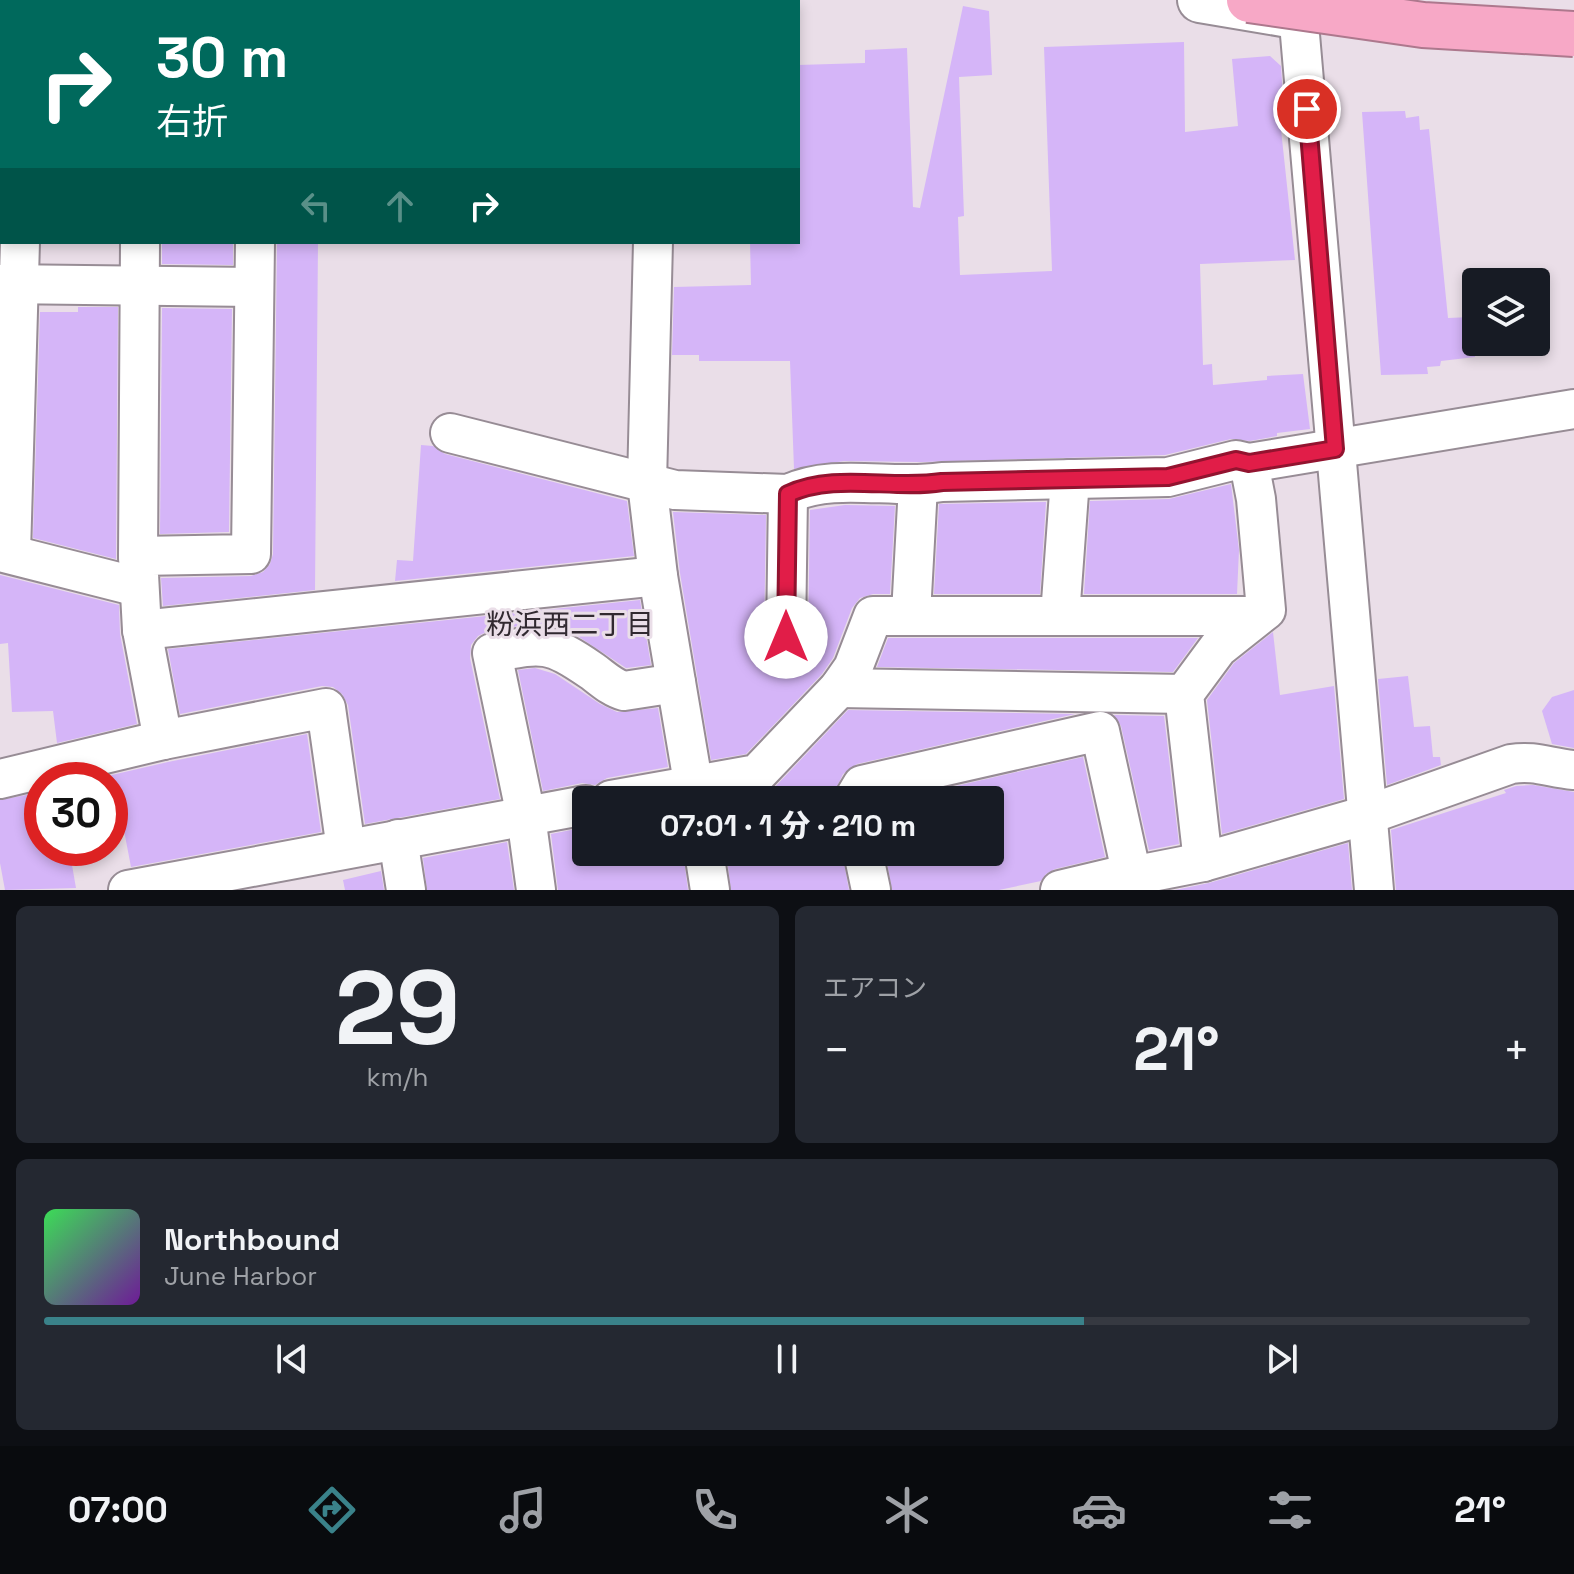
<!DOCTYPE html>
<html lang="ja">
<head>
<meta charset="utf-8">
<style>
  :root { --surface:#171b24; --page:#242831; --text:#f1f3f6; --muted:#9ea1a6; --line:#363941; --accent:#3a828a }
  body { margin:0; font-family:"Space Grotesk","Noto Sans JP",sans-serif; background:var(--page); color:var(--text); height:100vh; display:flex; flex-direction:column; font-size:30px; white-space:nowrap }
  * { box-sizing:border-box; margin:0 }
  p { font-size:26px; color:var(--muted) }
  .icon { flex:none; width:44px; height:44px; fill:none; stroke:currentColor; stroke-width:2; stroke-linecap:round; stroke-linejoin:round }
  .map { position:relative; height:890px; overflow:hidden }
  .details { display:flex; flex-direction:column; gap:16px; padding:16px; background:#0d0f14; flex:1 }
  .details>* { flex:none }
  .guide { position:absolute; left:0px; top:0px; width:800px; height:244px; box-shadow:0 4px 12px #0003; background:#00695c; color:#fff; overflow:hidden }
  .fabs { position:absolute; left:1462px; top:268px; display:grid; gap:16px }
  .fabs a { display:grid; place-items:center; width:88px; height:88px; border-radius:8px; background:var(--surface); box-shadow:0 4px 12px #0003; font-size:40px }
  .speed { position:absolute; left:24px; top:762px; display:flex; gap:16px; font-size:40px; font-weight:700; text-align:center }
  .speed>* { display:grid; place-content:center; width:104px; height:104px; border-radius:50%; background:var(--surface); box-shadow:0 4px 12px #0003; line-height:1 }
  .speed .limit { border:12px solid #d22; background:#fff; color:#111 }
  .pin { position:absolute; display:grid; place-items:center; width:68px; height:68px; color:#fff; margin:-34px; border:4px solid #fff; border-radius:50%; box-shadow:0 2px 8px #0007 }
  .me { position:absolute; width:88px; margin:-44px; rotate:0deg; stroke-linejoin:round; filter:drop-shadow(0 0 6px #0008) }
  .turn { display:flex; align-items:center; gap:28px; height:168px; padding:0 24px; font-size:36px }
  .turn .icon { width:104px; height:104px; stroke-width:2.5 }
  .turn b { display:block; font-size:56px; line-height:68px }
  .lanes { display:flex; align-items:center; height:76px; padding:0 24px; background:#0003; justify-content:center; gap:40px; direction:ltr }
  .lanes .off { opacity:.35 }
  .big { font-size:60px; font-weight:800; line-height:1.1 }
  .details .card { flex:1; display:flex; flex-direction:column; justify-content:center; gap:12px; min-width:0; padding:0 28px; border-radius:12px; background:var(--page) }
  .details .dial { align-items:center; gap:0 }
  .dial b { font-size:104px; line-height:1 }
  .song { display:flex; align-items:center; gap:24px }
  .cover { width:96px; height:96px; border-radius:12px; background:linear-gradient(135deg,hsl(130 70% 55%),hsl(280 70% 35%)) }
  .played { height:8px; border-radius:4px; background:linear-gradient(90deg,var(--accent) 70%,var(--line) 70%) }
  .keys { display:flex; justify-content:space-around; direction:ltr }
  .heat { display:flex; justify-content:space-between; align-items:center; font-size:44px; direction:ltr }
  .details .tiles { flex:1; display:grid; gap:16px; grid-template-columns:1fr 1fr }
  .card:last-child { grid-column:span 2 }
  .trip { position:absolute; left:572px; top:786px; width:432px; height:80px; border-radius:8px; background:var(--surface); box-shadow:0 4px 12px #0003; font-weight:800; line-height:80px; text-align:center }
  .dock { display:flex; height:128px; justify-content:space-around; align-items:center; background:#090b0e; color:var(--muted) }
  .dock .icon { width:56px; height:56px }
  .dock .current { color:var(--accent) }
  .dock b { font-size:36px; color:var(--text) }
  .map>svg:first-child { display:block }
  .building { fill:#d5b5f8 }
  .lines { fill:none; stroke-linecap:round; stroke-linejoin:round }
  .minor-casing { stroke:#978c95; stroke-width:42 }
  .tertiary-casing { stroke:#978c95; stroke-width:48 }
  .minor { stroke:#fff; stroke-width:38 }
  .tertiary { stroke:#fff; stroke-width:44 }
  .motorway-bridge-casing { stroke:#ad788d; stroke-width:48; stroke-linecap:butt }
  .motorway-bridge { stroke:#f7a8c6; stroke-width:44 }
  .route-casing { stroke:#92132f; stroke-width:20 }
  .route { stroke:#e11d48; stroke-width:14 }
  .labels { text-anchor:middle; stroke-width:6; stroke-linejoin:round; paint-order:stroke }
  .neighbourhood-label { font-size:28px; fill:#312930; stroke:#eadee8 }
</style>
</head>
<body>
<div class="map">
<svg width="1574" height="890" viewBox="0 0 1574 890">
  <rect width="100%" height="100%" fill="#eadee8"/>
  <g class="building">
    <path d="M963,6L989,11L992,75L959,77L964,216L958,217L960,275L1052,271L1044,47L1184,42L1185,132L1238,126L1232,59L1270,56L1281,66L1284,111H1279L1295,260L1200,264L1203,365L1212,364L1213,385L1267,380V376L1303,374L1310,429L1277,433V436L1250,441L1231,439L1165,455L921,462L844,461L794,469L790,361H699V355H672L674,287L751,285L750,242H798V65L865,63V50L907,48L913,207L920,208Z"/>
    <path d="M1405,111L1406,118L1419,116L1420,130L1429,129L1448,318L1471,317L1475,357L1441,361L1440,366L1427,367L1428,374L1381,375L1362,112Z"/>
    <path d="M162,242H233V265L162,264Z"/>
    <path d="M277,242H318L315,590L163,606L161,578L251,576L263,572L270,564L273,554Z"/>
    <path d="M78,307H118L116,559L33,538L40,312H78Z"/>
    <path d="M162,308L232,309L229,532L160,534Z"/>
    <path d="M421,445L433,446L445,454L627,501L634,556L395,581L397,560L413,561Z"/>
    <path d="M1231,484L1239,550L1237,594H1084L1090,501L1169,499Z"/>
    <path d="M1046,502L1040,594H934L939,504Z"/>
    <path d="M845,505L895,506L890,594H873L860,598L852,608L833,658L822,674L746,754L711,760L680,573L673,512L766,515L764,637L766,647L774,655L786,659L796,656L804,649L808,638L810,510Z"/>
    <path d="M0,575L119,605L120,634L137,724L57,743L53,711L12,712L8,643L0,644Z"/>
    <path d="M640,600L651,665L626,668L576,635L550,626H519L488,631L478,636L471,645L470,658L500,799L365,824L348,705L342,694L333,687L322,686L180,714L168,649Z"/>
    <path d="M1273,632L1280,695L1334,686L1344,799L1222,834L1207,700L1234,663Z"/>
    <path d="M888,638H1198L1173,672L877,667Z"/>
    <path d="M535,668L555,674L600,704L617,712L658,708L668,767L607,778L595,785L582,783L543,791L518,670Z"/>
    <path d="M1408,676L1414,727L1430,726L1433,757H1440L1441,765L1387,785L1378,679Z"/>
    <path d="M1574,690V748L1552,744L1542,711L1552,697Z"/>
    <path d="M848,710L1075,714L857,764L843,774L831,800H736L761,796L773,789Z"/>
    <path d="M1114,715L1164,716L1179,844L1149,850L1121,726Z"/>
    <path d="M307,734L321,832L131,867L122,820L110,822V780H90L168,762Z"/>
    <path d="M1083,757L1105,857L1055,869L1046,874L1041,881L999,890H892L885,852H990V800H895Z"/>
    <path d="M1533,785L1574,792V890H1396L1391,830L1506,793L1504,790L1516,786Z"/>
    <path d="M42,792V848H69L76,888L5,890L0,863V800Z"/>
    <path d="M586,827V852H683L688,890H558L551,834Z"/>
    <path d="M507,842L514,890H427L423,858Z"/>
    <path d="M1348,843L1352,890H1175L1209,883Z"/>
    <path d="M726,852H842L849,890H731Z"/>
    <path d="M381,871L384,890H345L343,880Z"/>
  </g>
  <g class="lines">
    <defs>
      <g id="minor">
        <path d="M1297,0L1374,890"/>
        <path d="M64,2L80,0"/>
        <path d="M141,2V0"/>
        <path d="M259,2V0"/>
        <path d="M660,2V0"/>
        <path d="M0,12H2"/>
        <path d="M653,242L647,483L658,576L696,800"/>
        <path d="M0,284L254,287"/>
        <path d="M450,433L675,490L788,494C835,472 891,490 942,482L1168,477L1236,460L1249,463L1574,409"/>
        <path d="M0,552L138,587"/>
        <path d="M11,553L20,242"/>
        <path d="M138,556L140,242"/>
        <path d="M911,614L918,486"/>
        <path d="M1060,616L1070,479"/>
        <path d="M142,630L658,576"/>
        <path d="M786,637L788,494"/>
        <path d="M839,688L1184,694"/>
        <path d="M163,740L142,630L138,556L251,554L255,242"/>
        <path d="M0,779L163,740L326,708L346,849"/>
        <path d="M611,800L757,774L839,688L853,668L873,616H1256"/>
        <path d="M853,800L862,785L1100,731L1132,876"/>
        <path d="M398,839L406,890"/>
        <path d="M704,852L710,890"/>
        <path d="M863,852L871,890"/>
        <path d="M1203,862L1184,694L1218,648L1266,610L1256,499L1249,463"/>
        <path d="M128,890L586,805"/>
        <path d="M536,890L526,816L492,653C543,643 548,641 592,671C602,678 612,688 624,691L676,683"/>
        <path d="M1060,890L1123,875L1132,876L1203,862L1367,815L1511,764C1535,760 1550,768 1574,770"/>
      </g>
      <path id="tertiary" d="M1200,0L1289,15"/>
    </defs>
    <use href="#minor" class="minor-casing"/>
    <use href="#tertiary" class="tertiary-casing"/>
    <use href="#minor" class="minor"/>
    <use href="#tertiary" class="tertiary"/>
    <defs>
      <path id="motorway-bridge" d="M1249,0L1423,25L1574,34"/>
    </defs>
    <use href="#motorway-bridge" class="motorway-bridge-casing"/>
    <use href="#motorway-bridge" class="motorway-bridge"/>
  </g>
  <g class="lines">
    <defs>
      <path id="route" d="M786,637L788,494C835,472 891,490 942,482L1168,477L1236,460L1249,463L1335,449L1307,109"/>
    </defs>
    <use href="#route" class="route-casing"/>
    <use href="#route" class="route"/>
  </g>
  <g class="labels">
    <g class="neighbourhood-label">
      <text x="570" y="634">粉浜西二丁目</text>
    </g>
  </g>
</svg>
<div class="fabs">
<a><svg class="icon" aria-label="layers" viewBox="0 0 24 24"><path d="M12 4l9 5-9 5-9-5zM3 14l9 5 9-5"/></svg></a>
</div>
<div class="speed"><div class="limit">30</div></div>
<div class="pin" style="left:1307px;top:109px;background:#d93025"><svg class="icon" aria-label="arrive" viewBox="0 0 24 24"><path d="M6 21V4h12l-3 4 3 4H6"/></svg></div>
<svg class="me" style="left:786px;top:637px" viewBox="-20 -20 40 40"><circle r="19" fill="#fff"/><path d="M0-13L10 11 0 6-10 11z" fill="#e11d48"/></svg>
<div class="trip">07:01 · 1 分 · 210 m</div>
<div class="guide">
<div class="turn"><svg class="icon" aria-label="right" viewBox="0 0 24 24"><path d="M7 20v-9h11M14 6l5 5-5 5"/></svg><div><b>30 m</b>右折</div></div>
<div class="lanes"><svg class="icon off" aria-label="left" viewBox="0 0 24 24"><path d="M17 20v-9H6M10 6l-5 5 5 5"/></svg><svg class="icon off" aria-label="ahead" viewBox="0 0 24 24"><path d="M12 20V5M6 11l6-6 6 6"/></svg><svg class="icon" aria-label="right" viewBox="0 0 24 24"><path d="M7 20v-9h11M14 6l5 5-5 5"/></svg></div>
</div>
</div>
<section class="details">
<div class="tiles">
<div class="card dial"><b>29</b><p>km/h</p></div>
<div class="card"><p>エアコン</p>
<div class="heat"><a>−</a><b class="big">21°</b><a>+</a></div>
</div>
<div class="card">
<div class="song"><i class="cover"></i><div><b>Northbound</b><p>June Harbor</p></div></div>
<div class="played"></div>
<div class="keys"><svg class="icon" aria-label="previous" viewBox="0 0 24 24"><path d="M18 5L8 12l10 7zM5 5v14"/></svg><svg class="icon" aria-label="pause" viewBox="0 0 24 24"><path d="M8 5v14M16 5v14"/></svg><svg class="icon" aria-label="next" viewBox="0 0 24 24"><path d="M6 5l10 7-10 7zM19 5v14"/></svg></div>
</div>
</div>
</section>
<nav class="dock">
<b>07:00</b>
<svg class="icon current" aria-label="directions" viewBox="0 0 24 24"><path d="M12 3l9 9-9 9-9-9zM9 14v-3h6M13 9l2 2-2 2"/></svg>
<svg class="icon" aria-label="music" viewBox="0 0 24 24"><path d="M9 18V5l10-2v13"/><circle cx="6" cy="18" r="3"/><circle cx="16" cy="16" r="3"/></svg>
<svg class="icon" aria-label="phone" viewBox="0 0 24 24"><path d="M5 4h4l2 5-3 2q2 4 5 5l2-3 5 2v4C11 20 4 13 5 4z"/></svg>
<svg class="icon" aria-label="climate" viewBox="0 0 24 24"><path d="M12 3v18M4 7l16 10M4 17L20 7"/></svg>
<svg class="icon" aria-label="car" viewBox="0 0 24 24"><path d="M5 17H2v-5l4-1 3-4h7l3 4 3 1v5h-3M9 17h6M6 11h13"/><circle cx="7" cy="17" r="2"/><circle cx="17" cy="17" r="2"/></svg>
<svg class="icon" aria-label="filters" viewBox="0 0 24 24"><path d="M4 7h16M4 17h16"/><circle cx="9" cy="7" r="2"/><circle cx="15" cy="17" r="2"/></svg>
<b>21°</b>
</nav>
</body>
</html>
